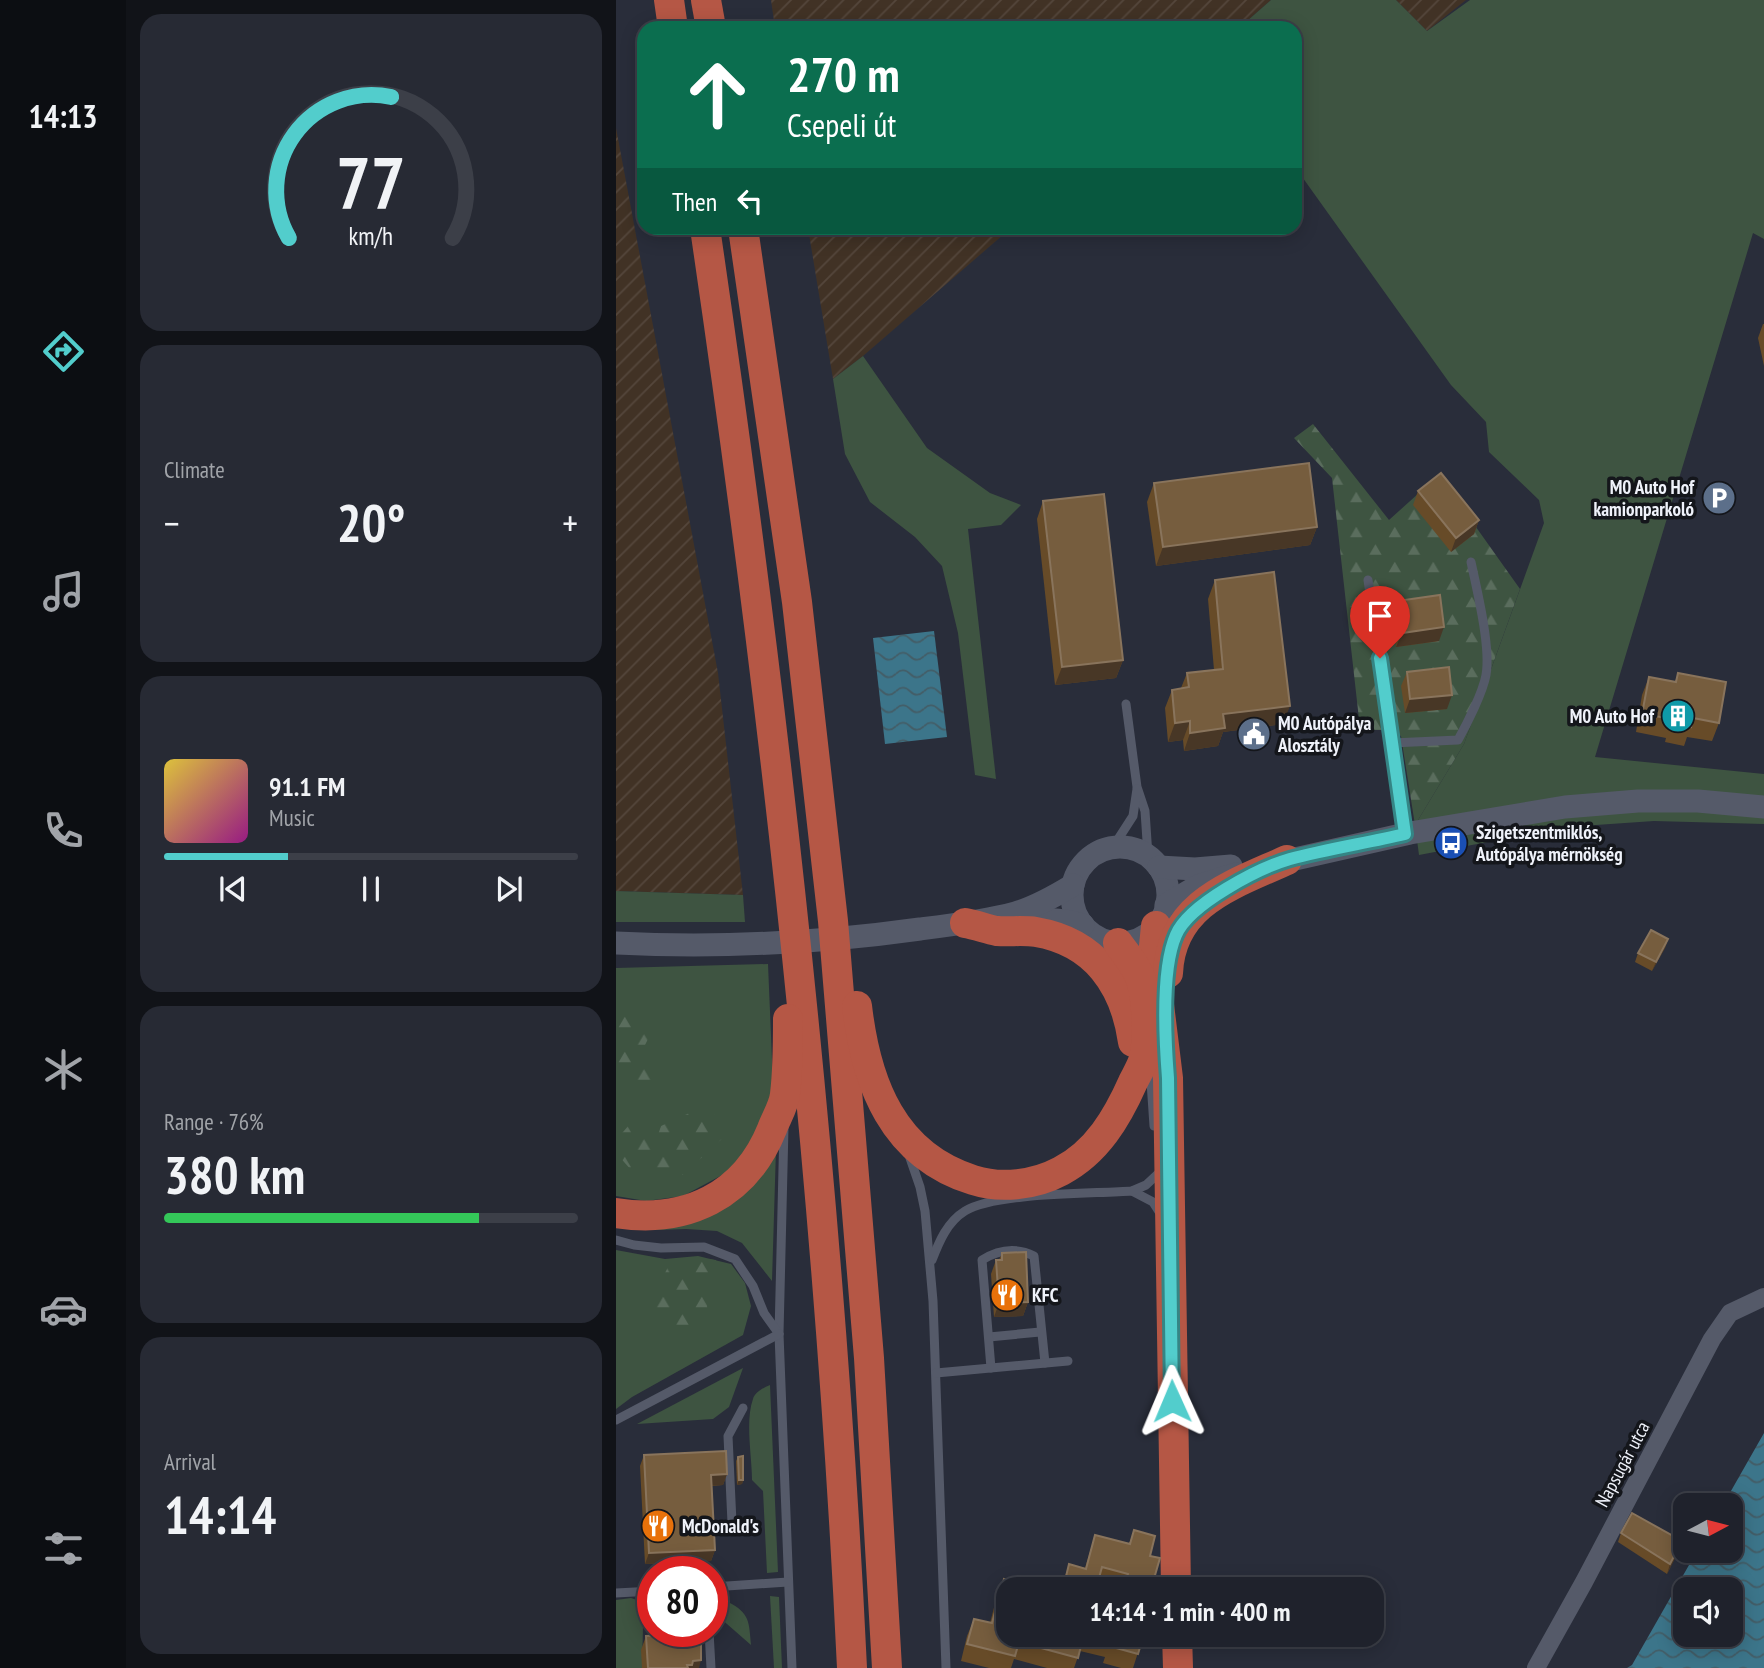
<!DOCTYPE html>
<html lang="en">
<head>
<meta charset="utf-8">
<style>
  :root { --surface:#1f222c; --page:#272a34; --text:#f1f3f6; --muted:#a1a4a9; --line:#3c3f48; --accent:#52cdcc }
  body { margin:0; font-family:"PT Sans Narrow",sans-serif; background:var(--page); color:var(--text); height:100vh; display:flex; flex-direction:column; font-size:26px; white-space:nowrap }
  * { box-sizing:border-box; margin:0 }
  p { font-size:23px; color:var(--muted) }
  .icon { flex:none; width:38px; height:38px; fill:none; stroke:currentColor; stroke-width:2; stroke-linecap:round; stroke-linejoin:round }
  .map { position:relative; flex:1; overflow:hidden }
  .drawer { display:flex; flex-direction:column; gap:14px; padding:14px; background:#111318; width:490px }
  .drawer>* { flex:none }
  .top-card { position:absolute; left:21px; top:21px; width:665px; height:214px; border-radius:21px; box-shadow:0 4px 18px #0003,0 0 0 2px var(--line); background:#0b6e4f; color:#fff; overflow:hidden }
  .needle { width:46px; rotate:83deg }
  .controls { position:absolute; left:1057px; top:1493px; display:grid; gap:14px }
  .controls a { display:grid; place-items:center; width:70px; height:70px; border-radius:14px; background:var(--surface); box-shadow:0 4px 18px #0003,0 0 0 2px var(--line); font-size:35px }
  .speed { position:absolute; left:21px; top:1556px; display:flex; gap:14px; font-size:35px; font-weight:700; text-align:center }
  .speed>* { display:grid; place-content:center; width:91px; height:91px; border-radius:50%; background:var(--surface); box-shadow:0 4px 18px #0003,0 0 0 2px var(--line); line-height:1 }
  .speed .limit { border:10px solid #d22; background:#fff; color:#111 }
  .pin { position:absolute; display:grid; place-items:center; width:60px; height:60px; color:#fff; margin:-72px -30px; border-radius:50% 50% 50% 0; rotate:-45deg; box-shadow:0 0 7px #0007 }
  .pin .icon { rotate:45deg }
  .me { position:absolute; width:77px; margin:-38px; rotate:359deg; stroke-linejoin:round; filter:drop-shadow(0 0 5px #0008) }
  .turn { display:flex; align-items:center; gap:24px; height:147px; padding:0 35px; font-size:32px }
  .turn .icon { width:91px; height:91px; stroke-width:2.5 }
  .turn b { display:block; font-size:49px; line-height:60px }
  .then { display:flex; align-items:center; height:66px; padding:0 35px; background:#0003; gap:14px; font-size:26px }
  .big { font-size:52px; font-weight:600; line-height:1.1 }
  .drawer .card { flex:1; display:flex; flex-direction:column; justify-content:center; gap:10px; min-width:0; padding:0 24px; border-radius:21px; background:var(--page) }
  .drawer .dial { align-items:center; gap:0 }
  .dial svg { height:182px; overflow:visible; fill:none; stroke:var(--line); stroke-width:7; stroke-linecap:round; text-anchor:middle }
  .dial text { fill:var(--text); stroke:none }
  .song { display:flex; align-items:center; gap:21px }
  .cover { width:84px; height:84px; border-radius:10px; background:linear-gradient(135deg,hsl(50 70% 55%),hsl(310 70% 35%)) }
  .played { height:7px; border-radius:4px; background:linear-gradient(90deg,var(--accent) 30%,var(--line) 30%) }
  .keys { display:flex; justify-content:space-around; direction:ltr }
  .heat { display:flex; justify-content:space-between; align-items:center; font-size:38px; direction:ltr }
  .charge { height:10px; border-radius:5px; background:linear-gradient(90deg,#34c759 76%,var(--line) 0) }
  .trip { position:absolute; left:380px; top:1577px; width:388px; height:70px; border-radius:21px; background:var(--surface); box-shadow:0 4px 18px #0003,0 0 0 2px var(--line); font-weight:600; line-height:70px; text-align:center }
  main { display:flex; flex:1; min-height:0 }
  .dock { display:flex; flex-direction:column; width:126px; justify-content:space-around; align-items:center; background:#0c0e12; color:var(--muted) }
  .dock .icon { width:49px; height:49px }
  .dock .on { color:var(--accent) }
  .dock b { font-size:32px; color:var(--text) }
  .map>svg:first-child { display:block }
  .industrial { fill:url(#industrial-furrows) }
  .green { fill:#3e5441 }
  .forest { fill:url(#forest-firs) }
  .water { fill:url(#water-waves); fill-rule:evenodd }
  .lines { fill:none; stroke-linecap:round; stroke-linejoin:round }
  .service { stroke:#555a69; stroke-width:9 }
  .minor { stroke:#555a69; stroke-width:18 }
  .tertiary { stroke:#555a69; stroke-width:23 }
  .trunk { stroke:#b55745; stroke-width:30 }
  .wall { fill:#674b28 }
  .shaded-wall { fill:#483726 }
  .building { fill:#765d3e; stroke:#89745c; stroke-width:2 }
  .route-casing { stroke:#358585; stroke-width:18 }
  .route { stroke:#52cdcc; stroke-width:12 }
  .labels { text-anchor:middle; stroke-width:7; stroke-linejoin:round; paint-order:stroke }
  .poi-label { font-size:19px; font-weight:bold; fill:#eff2fa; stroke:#14161b; text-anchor:start }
  .street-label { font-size:19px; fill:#eff2fa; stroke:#14161b }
</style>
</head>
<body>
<main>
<nav class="dock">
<b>14:13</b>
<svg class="icon on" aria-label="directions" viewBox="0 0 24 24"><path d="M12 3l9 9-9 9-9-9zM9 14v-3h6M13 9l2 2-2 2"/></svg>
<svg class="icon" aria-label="music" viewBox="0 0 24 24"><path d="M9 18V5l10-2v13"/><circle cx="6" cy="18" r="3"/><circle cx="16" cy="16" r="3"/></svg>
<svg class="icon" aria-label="phone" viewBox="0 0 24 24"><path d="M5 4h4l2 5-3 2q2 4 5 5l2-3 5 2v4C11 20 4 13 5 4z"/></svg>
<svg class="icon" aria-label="climate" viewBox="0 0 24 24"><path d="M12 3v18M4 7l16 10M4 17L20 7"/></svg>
<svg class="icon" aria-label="car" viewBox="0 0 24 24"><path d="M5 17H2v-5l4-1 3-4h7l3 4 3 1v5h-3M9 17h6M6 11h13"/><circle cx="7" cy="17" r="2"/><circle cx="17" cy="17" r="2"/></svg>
<svg class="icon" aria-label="filters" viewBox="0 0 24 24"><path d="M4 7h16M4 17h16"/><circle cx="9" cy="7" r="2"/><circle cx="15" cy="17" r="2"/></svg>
</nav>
<section class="drawer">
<div class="card dial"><svg viewBox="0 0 100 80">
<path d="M14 69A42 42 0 1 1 86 69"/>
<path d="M14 69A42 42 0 0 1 59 7" stroke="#52cdcc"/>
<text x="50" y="56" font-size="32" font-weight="700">77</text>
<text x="50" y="72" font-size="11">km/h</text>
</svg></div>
<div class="card"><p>Climate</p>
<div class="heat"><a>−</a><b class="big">20°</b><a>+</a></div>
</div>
<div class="card">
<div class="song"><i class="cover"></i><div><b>91.1 FM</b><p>Music</p></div></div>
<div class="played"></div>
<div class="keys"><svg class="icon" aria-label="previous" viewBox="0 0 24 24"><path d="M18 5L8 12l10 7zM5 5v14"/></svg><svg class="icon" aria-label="pause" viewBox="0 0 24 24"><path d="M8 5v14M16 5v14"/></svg><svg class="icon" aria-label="next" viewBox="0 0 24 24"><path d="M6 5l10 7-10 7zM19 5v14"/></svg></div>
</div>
<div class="card"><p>Range · 76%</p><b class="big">380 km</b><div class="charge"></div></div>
<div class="card"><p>Arrival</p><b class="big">14:14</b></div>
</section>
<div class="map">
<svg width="1148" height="1668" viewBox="0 0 1148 1668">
  <defs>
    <pattern id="industrial-furrows" width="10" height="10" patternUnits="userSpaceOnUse" patternTransform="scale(1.75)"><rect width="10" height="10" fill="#413225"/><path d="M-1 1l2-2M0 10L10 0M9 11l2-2" fill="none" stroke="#54463b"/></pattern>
    <pattern id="forest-firs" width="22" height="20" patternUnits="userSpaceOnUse" patternTransform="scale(1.75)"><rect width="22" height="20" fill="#3e5441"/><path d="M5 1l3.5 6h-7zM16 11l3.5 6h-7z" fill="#5a6d5d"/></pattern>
    <pattern id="water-waves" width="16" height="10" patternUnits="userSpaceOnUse" patternTransform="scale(1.75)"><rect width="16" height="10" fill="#3c758a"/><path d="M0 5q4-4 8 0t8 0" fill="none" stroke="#435d67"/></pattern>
  </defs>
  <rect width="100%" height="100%" fill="#292d3a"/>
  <g class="industrial">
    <path d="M155,0H655L623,28H159Z"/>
    <path d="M780,0H850L811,31Z"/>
    <path d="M0,128L102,673L127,895L0,891Z"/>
    <path d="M192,228H395L247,356L217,379Z"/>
  </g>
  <g class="green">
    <path d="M655,0H780L811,31L854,0H1148V239L1137,233L979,757L1148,774V824L1038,821L951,827L803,855L799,825L848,744L928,523L923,500L873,452L870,422L835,385L679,167V28H623Z"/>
    <path d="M247,356L311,448L374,493L405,505L385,525L352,529L380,779L359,775L342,633L326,566L299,537L254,502L229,454L217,379Z"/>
    <path d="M0,891L127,895L129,922H0Z"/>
    <path d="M152,964L158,1107L135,1152L108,1174L67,1196L30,1201L0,1196V968Z"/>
    <path d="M160,1149L156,1281L126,1243L101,1231L70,1229L41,1230L13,1222L40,1223Z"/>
    <path d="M0,1250L49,1259L82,1256L115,1264L129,1283L135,1306L127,1335L16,1397L0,1409Z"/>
    <path d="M127,1368L113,1407L97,1419L21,1424Z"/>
    <path d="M154,1385L162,1572L151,1573L147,1491L136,1480C136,1457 129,1421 137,1399C139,1392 147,1388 154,1385Z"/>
    <path d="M154,1596L163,1597L166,1668H158Z"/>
    <path d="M15,1598L24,1601L27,1627L26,1668H0V1600Z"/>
    <path d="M112,1602C134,1613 133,1622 135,1645L103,1617L104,1607Z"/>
  </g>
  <g class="forest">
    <path d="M697,424L773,520L823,475L904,589L848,744L799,825L785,736L773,730H747L744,728L716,478L678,438Z"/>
    <path d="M27,1010L37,1029L23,1057L45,1088L30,1099L6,1080L0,1079V1011Z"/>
    <path d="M93,1104L109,1136L67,1175L17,1172L0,1153V1140L21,1116L39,1144L45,1126Z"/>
    <path d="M83,1258L100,1260L102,1269L89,1284L92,1316L86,1326L39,1324L34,1303L54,1263Z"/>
  </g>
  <g class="water">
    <path d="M318,631L331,737L269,744L257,638Z"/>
    <path d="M1148,1433V1668H1011L1016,1665L1081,1551L1115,1550V1505H1107ZM1069,1589H1115V1634H1069Z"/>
  </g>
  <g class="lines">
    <g class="service">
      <path d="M752,580L789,833"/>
      <path d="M510,704L521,787L529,811L532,856"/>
      <path d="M776,743L842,740C851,724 867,692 870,675C875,647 861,590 855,562"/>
      <path d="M497,847L517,816L521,789"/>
      <path d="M534,1067L538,1126"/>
      <path d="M168,1127L163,1334L176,1668"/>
      <path d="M293,1155L304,1187L309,1211L317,1301L330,1668"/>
      <path d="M516,1191L537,1202L544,1213"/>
      <path d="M0,1240L18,1245L45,1248L88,1247L119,1259L137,1286L148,1313L163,1334"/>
      <path d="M316,1260C323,1242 331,1222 349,1211C380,1192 477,1194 516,1191L530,1185L545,1171"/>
      <path d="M373,1337L424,1332"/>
      <path d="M375,1368L366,1260C382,1250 400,1247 418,1256L429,1363"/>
      <path d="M320,1373L452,1361"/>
      <path d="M127,1408L112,1436L116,1523L132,1527"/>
      <path d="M0,1420L163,1334"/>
      <path d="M96,1587L172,1582"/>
      <path d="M0,1593L37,1591"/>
      <path d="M93,1631L95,1668"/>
    </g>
    <path class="minor" d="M920,1668L968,1582L1096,1339L1114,1313L1148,1297"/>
    <g class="tertiary">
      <circle cx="504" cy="895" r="48"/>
      <path d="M657,864L794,833L949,807L1022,801H1082L1148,807"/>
      <path d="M543,867L579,869L615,866"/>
      <path d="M550,905L582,886L620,874"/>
      <path d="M398,920C422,919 444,918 467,925"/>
      <path d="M0,943C102,948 204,943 304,929C336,925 369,921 399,913C420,907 439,896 457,885"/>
    </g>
    <g class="trunk">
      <path d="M53,0L57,28"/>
      <path d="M90,0L95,28"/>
      <path d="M89,228C159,705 213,1185 236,1668"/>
      <path d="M127,228L181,602L217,921L253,1358L271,1668"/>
      <path d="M349,923C360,925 371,929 381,931C394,932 407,930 420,932C479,942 509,985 517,1042"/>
      <path d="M540,926L537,956L552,1078L560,1589"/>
      <path d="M552,973C555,903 616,885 671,860"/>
      <path d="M241,1006C250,1084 277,1155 357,1180C385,1189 419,1185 445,1171C481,1152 501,1118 517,1082C521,1074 526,1066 528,1058C533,1035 531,1006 526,983C522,967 511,956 502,943"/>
      <path d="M0,1213C70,1224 129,1196 156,1129C160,1118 168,1106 169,1094C172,1070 172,1044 172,1019"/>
      <path d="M561,1634L562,1668"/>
    </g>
  </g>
  <g class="wall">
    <path d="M1147,324H1148V366L1142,338Z"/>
    <path d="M538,483L701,527L694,545L540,566L531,502Z"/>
    <path d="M802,491L863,520L858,534L835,552L797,505Z"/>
    <path d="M427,501L507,660L500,678L439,685L421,519Z"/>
    <path d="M599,580L667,724L607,732L602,746L568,751L567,740L552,742L549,708L556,690L565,688L571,673L598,670L592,599Z"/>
    <path d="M781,601L823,641L780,647L776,615Z"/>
    <path d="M791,672L831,709L789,713L785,686Z"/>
    <path d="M1062,673L1103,723L1096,741L1071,737L1068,746L1049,742L1050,738L1020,732L1026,695L1033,677L1059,682Z"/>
    <path d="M1052,939L1049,948L1036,971L1019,962L1022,953Z"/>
    <path d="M386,1253L412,1302L407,1316L378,1317L375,1274L380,1260H383Z"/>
    <path d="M28,1455L111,1474L107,1485L96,1486L99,1550L95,1561L29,1564L24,1466Z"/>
    <path d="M122,1457L127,1480L126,1484L121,1485L120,1461Z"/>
    <path d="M518,1530L534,1556L535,1589H497L481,1585L480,1589H445L453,1564L469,1568L479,1535L513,1544Z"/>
    <path d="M1005,1533L1066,1541L1063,1550L1051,1574L1002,1542Z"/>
    <path d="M388,1579L392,1634H528L517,1668H505L487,1663L489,1657L464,1651L458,1668H431L398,1659L395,1668H373L345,1661L351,1636L358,1619L374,1623L381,1596Z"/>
    <path d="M30,1636L75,1638L83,1668H26L25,1650Z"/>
  </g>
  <g class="shaded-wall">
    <path d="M863,520L858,534L835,552L840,538Z"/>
    <path d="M701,527L694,545L540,566L547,547Z"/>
    <path d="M828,627L823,641L780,647L786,633Z"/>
    <path d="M507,660L500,678L439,685L446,667Z"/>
    <path d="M836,695L831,709L789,713L794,699Z"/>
    <path d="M674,706L667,724L607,732L602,746L568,751L574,733L607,714Z"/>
    <path d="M574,721L567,740L552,742L559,723Z"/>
    <path d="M1052,939L1049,948L1036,971L1040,962Z"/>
    <path d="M412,1302L407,1316L378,1317L383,1303Z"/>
    <path d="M111,1474L107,1485L91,1486L95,1475Z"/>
    <path d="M123,1480H127L126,1484L121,1485Z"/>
    <path d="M1066,1541L1063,1550L1051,1574L1054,1564Z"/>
    <path d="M99,1550L95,1561L29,1564L33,1553Z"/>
    <path d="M85,1660L83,1668H70L71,1665L77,1661Z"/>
  </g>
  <g class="building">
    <path d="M693,463L701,527L547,547L538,483Z"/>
    <path d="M825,473L863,520L840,538L802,491Z"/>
    <path d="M488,494L507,660L446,667L427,501Z"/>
    <path d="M658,572L674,706L607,714L609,728L574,733V721L559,723L556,690L573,687L571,673L607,669L599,580Z"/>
    <path d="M824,595L828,627L786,633L781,601Z"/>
    <path d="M833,667L836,695L794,699L791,672Z"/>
    <path d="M1062,673L1110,682L1103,723L1077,718L1075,727L1056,724L1057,719L1026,714L1033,677L1060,682Z"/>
    <path d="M1035,930L1052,939L1040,962L1022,953Z"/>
    <path d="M410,1252L412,1302L383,1303L380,1260H386V1253Z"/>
    <path d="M110,1451L111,1474L95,1475L99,1550L33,1553L28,1455Z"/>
    <path d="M127,1456V1480H123L122,1457Z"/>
    <path d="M1016,1513L1066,1541L1054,1564L1005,1533Z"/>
    <path d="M518,1530L539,1536L534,1556L544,1558L535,1589H508L512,1574L486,1567L480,1589H447L453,1564L470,1569L479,1535L514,1544Z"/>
    <path d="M388,1579L426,1589H392V1634H468L462,1658L403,1642L399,1656L351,1644L358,1619L376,1623Z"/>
    <path d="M74,1634L75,1638L85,1637V1660L77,1661L76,1665H71L72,1668H32L30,1636Z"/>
    <path d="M473,1634H528L522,1654L493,1646L495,1640Z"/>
  </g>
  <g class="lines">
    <defs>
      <path id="route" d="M556,1401L552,1078C549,1040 545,969 560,935C573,904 643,868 674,859C711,849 751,843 789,834L764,658"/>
    </defs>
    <use href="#route" class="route-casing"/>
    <use href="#route" class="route"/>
  </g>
  <defs>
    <symbol id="parking-disc" viewBox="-11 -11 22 22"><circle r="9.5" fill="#5c6f8a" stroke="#14161b"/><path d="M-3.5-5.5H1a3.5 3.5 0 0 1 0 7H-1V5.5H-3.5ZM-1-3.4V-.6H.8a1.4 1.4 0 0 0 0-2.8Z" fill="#fff"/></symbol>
    <symbol id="building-disc" viewBox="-11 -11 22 22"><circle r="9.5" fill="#0f9aa8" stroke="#14161b"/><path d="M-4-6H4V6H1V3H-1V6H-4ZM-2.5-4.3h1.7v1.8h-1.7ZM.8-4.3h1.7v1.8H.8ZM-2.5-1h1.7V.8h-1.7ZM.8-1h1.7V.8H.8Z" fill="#fff"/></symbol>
    <symbol id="civic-disc" viewBox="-11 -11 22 22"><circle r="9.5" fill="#5c6f8a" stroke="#14161b"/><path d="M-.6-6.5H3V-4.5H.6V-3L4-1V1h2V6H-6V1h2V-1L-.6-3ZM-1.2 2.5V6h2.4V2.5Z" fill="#fff"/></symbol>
    <symbol id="bus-disc" viewBox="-11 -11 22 22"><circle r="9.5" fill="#1a4fb4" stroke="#14161b"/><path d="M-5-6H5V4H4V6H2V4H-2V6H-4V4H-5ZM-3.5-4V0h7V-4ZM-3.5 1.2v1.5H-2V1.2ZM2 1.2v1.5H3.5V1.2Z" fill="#fff"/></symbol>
    <symbol id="restaurant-disc" viewBox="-11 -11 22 22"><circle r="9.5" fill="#e8710a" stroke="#14161b"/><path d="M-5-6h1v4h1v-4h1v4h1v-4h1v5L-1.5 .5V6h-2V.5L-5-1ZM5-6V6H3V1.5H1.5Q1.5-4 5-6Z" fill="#fff"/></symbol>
  </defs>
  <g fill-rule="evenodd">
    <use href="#parking-disc" x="1084" y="479" width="38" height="38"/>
    <use href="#building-disc" x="1043" y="697" width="38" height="38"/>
    <use href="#civic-disc" x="619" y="715" width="38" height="38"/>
    <use href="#bus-disc" x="816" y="824" width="38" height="38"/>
    <use href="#restaurant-disc" x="372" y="1276" width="38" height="38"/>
    <use href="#restaurant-disc" x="23" y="1507" width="38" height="38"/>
  </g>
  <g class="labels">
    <g class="poi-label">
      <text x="1078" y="494" text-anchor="end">M0 Auto Hof<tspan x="1078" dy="22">kamionparkoló</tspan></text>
      <text x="1038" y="723" text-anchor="end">M0 Auto Hof</text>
      <text x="662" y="730">M0 Autópálya<tspan x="662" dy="22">Alosztály</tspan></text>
      <text x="860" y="839">Szigetszentmiklós,<tspan x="860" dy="22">Autópálya mérnökség</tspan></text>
      <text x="416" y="1302">KFC</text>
      <text x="66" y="1533">McDonald's</text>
    </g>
    <g class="street-label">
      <text transform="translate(1006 1464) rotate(-62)" y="7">Napsugár utca</text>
    </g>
  </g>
</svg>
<div class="controls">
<a><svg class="needle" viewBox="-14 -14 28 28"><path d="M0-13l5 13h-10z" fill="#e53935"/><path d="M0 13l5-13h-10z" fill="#a1a4a9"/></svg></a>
<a><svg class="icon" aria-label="sound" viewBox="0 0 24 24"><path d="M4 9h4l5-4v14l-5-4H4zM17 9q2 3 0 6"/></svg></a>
</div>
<div class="speed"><div class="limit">80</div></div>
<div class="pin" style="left:764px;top:658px;background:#d93025"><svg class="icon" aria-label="arrive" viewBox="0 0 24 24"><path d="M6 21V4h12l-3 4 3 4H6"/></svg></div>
<svg class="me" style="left:556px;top:1401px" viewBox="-20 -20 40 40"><path d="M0-17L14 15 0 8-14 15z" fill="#52cdcc" stroke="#fff" stroke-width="4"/></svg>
<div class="trip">14:14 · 1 min · 400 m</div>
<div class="top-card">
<div class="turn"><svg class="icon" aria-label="ahead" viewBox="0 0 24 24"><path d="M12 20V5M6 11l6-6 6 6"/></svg><div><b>270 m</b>Csepeli út</div></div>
<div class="then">Then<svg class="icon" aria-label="left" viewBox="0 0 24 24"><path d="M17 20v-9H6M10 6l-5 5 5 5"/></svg></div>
</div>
</div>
</main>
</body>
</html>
